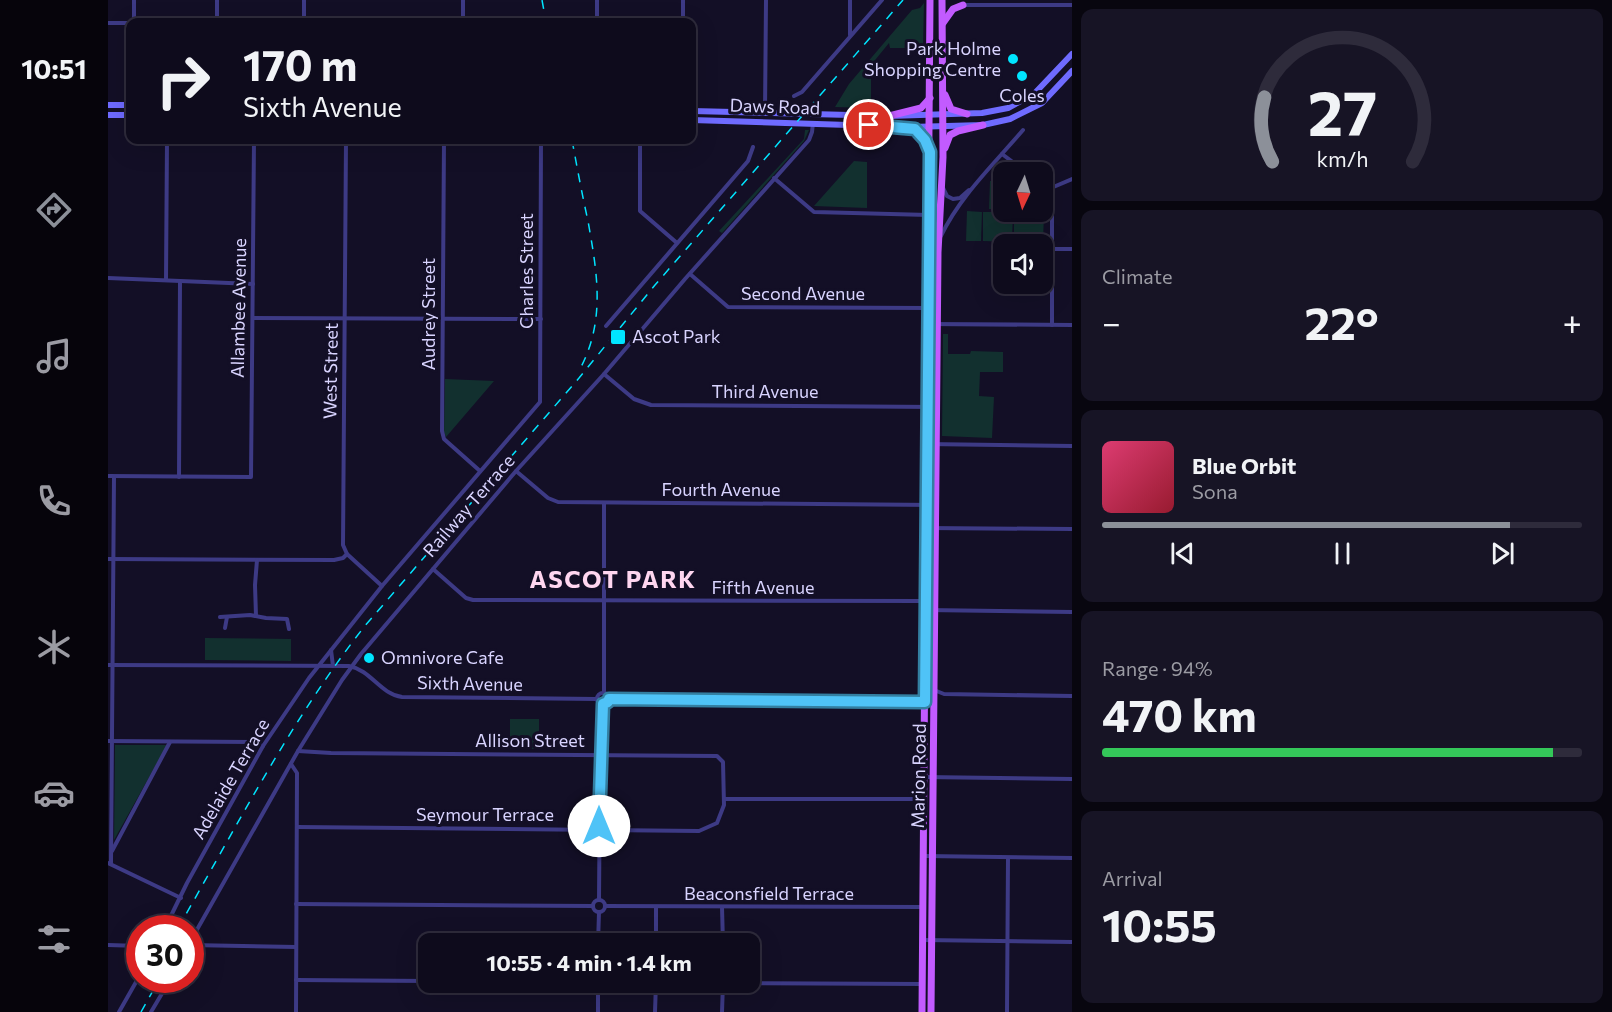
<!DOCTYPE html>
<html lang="en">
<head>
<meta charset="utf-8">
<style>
  :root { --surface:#0e0b1c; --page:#171425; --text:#f1f3f6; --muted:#9b9ba3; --line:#2e2b3b; --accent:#8c9099 }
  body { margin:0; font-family:Commissioner,sans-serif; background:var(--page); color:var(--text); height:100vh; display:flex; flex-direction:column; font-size:22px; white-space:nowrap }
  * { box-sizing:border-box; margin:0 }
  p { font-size:20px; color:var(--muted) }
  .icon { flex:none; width:33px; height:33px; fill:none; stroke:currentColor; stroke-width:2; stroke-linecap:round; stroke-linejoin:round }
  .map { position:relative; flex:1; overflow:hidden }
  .panel { display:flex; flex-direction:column; gap:9px; padding:9px; background:#08060f; width:540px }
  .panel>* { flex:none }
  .guide { position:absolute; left:18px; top:18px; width:570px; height:126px; border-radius:12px; box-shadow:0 6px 24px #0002,0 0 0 2px var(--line); background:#0e0b1c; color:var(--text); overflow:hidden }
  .needle { width:39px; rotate:184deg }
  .tools { position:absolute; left:885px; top:162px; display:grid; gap:12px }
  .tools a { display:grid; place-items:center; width:60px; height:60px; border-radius:12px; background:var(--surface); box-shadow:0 6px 24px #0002,0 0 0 2px var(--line); font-size:30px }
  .speed { position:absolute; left:18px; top:915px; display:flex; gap:12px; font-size:30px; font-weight:700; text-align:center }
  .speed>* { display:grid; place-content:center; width:78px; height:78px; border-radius:50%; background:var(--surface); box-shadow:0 6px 24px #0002,0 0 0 2px var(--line); line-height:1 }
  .speed .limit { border:9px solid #d22; background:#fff; color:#111 }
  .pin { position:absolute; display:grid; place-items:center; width:51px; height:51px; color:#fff; margin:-26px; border:3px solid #fff; border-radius:50%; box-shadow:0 2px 6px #0007 }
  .me { position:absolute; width:66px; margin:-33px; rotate:0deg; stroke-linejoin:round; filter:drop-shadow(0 0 4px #0008) }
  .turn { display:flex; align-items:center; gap:21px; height:126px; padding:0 18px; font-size:27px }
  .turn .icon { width:78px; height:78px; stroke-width:2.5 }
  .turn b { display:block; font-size:42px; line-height:51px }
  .big { font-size:45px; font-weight:700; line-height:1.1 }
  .panel .widget { flex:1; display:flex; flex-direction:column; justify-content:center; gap:9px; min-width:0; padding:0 21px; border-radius:12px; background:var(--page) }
  .panel .dial { align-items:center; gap:0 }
  .dial svg { height:156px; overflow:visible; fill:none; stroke:var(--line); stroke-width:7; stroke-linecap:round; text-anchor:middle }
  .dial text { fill:var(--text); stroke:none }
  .song { display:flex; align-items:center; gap:18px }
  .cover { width:72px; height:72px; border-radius:9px; background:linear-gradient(135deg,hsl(340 70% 55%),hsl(350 70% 35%)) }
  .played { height:6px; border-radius:3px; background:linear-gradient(90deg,var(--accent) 85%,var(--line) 85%) }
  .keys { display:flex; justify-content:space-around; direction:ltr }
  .heat { display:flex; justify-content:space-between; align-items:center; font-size:33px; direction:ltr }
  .charge { height:9px; border-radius:4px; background:linear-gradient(90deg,#34c759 94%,var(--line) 0) }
  .trip { position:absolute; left:310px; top:933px; width:342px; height:60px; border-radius:12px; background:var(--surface); box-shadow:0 6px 24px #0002,0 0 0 2px var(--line); font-weight:700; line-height:60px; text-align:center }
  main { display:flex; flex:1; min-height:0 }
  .tabs { display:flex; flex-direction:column; width:108px; justify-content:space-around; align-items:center; background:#06040b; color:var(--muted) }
  .tabs .icon { width:42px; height:42px }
  .tabs .selected { color:var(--accent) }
  .tabs b { font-size:27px; color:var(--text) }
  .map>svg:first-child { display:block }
  .green { fill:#12302f }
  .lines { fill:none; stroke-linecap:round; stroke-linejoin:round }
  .street { stroke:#3d3a85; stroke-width:4 }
  .secondary { stroke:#6f6bff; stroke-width:6 }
  .primary { stroke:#c25bff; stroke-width:7 }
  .rail { stroke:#00e5ff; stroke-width:1.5; stroke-dasharray:9 8; stroke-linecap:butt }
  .route-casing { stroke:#337fa1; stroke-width:15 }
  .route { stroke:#4fc3f7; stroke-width:10 }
  .poi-dot { fill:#00e5ff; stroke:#130f26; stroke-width:2 }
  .labels { text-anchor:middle; stroke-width:6; stroke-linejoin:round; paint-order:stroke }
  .poi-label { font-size:18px; fill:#d9d4ff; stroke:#130f26; text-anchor:start }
  .street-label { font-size:18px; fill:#d9d4ff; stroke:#130f26 }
  .district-label { font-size:24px; font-weight:bold; letter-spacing:1.5px; fill:#ffd6f0; stroke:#130f26 }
</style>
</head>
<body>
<main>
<nav class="tabs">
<b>10:51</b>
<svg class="icon selected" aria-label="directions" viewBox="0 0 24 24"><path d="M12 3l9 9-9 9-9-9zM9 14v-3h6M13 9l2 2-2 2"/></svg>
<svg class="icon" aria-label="music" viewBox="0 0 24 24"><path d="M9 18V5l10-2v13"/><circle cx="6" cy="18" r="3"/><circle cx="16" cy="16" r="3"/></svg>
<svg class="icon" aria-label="phone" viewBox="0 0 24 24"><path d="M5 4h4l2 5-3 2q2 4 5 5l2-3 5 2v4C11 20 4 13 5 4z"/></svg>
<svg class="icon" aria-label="climate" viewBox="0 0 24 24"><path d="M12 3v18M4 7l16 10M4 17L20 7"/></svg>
<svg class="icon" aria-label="car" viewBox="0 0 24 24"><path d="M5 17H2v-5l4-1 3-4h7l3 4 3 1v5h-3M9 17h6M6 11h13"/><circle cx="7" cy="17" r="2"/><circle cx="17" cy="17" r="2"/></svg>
<svg class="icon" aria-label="filters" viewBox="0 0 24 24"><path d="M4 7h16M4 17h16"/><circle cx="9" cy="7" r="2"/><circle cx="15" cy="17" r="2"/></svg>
</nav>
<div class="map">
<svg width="964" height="1012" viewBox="0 0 964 1012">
  <rect width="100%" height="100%" fill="#130f26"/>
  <g class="green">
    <path d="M816,3L815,48H782L781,43L763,65V108L727,107L741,84L804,10L812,8Z"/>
    <path d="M697,130H701L696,141L614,233L611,231L696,139Z"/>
    <path d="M746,161L759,162V208L706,206Z"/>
    <path d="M882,181H895V209H881Z"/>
    <path d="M859,211L874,212L873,241H858Z"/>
    <path d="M875,212H905L904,242L875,241Z"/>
    <path d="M906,212L936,213L935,242L906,241Z"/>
    <path d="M835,334H840V354H862L863,351L895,352V372H872L871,396L886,397L884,438L834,436Z"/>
    <path d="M337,379L386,381L338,437L336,432Z"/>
    <path d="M97,638L183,639V661L97,660Z"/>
    <rect x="402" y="719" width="29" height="30"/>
    <path d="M7,745H59L6,840Z"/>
  </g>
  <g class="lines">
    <g class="street">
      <path d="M855,5H964"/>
      <path d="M26,22V0"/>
      <path d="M109,22V0"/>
      <path d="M196,22V0"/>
      <path d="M355,22V0"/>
      <path d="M489,22V0"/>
      <path d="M575,22V0"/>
      <path d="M0,23H22"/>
      <path d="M742,35V0"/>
      <path d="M686,96L694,92L774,0"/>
      <path d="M657,112L658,0"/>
      <path d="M238,140L235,545L239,554L274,586"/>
      <path d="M336,140L334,431L336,439L372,471"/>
      <path d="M532,140V211L569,243"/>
      <path d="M894,154L918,172"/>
      <path d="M666,178L706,212L821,215"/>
      <path d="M835,188L839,196L845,199L852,198L861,190"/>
      <path d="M934,189L944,216V325"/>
      <path d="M936,191L964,179"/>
      <path d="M833,236C852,196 886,164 915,130"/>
      <path d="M945,249H964"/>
      <path d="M582,274L620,307L820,308"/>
      <path d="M0,278L145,284"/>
      <path d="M58,280L59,140"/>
      <path d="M145,318L433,319"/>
      <path d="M820,324L964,325"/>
      <path d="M498,326L640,161L645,147"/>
      <path d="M496,374L526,399L543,405L829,407"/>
      <path d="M818,444L964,446"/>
      <path d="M408,471L440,498L450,502L828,505"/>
      <path d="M0,476L143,477L146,140"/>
      <path d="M71,477L72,281"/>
      <path d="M496,503V693"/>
      <path d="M818,528L964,529"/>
      <path d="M0,559L226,560L235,558L239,554"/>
      <path d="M325,569L358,598L365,600L817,601"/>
      <path d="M818,610L964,612"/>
      <path d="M148,616L147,585L149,560"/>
      <path d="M112,617L142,615L158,618L179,619L181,629"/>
      <path d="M117,628L119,617"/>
      <path d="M223,650L225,666"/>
      <path d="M0,665L241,666C263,670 272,694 294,697L489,699"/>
      <path d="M826,690L836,694L964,696"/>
      <circle cx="495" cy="699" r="6"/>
      <path d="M501,699L826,702"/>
      <path d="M0,741L146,742L155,746"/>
      <path d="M183,764L189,773L188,1012"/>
      <path d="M816,777L964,779"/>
      <path d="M616,799H816"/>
      <path d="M189,827L591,831L609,823L616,805L615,762L609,756L223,753L190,751"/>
      <path d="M4,851L62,742"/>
      <path d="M816,856L964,858"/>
      <path d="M0,863L73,898"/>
      <path d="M3,863L6,477"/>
      <path d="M491,900L492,772L495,745V704"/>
      <circle cx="491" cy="906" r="6"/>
      <path d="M188,904L485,906"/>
      <path d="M497,906L814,907"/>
      <path d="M614,907L615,944"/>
      <path d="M57,928L79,883L155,746L201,678L274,586L432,402L433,140"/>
      <path d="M815,940L964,942"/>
      <path d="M82,942L190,751L234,680L253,654L408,471L496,374L577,279L701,140L704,132L705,123"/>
      <path d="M490,944L491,912"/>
      <path d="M548,944V907"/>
      <path d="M0,945L32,946"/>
      <path d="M82,945L188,947"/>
      <path d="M188,980L321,981"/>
      <path d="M490,982V1012"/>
      <path d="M615,983L815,984"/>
      <path d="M11,1012L32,975"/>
      <path d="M43,1012L62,980"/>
      <path d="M547,1012L548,982"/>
      <path d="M614,1012L615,983"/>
      <path d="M899,1012L900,858"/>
    </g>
    <g class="secondary">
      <path d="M0,105H22"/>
      <path d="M584,111L781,116L874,113L900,108L926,94L964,54"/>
      <path d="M0,115H22"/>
      <path d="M584,120L803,127L875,125L902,119L934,103L964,71"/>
    </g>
    <g class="primary">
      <path d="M835,23L845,9L855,5"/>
      <path d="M837,95L843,109L859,114"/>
      <path d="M781,116L813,108L822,98"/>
      <path d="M803,127L814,135L820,146"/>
      <path d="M837,148L842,135L850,131L875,125"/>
      <path d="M814,1012L822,0"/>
      <path d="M823,1012L830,252L835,157L834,0"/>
    </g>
    <g class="rail">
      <path d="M434,0L438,22"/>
      <path d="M464,140C469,167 474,194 480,221C489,272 498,320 472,369"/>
      <path d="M70,928C129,826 183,720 256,627L471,378L547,285L795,0"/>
      <path d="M33,1012L51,980"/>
    </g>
  </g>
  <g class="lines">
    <defs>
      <path id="route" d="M491,826L495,704L500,702L501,699L817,702L822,152L817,140L807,129L761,125"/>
    </defs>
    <use href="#route" class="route-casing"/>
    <use href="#route" class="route"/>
  </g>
  <g class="poi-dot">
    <circle cx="905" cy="59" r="6"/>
    <circle cx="914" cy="76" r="6"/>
    <rect x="502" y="329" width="16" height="16" rx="3"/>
    <circle cx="261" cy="658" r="6"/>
  </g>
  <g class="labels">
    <g class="poi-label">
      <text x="893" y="55" text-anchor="end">Park Holme<tspan x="893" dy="21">Shopping Centre</tspan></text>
      <text x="914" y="102" text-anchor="middle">Coles</text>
      <text x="524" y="343">Ascot Park</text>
      <text x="273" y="664">Omnivore Cafe</text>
    </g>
    <g class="street-label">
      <text transform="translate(667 107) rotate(2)" y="6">Daws Road</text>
      <text transform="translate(419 271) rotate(-90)" y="6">Charles Street</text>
      <text x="695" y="300">Second Avenue</text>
      <text transform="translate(131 308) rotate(-89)" y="6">Allambee Avenue</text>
      <text transform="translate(321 314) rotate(-90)" y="6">Audrey Street</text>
      <text transform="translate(223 371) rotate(-89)" y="6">West Street</text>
      <text x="657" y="398">Third Avenue</text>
      <text x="613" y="496">Fourth Avenue</text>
      <text transform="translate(361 506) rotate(-49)" y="6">Railway Terrace</text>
      <text x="655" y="594">Fifth Avenue</text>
      <text transform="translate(362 684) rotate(1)" y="6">Sixth Avenue</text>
      <text x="422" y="747">Allison Street</text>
      <text transform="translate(811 776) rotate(-89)" y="6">Marion Road</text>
      <text transform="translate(123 779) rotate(-60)" y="6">Adelaide Terrace</text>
      <text x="377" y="821">Seymour Terrace</text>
      <text x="661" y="900">Beaconsfield Terrace</text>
    </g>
    <g class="district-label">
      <text x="505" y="588">ASCOT PARK</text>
    </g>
  </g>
</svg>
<div class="tools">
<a><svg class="needle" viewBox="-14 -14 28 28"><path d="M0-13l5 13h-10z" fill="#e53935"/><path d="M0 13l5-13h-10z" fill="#9b9ba3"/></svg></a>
<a><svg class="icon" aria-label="sound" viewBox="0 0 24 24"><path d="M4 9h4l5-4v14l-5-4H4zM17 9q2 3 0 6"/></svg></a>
</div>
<div class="speed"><div class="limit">30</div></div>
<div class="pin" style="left:761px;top:125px;background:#d93025"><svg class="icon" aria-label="arrive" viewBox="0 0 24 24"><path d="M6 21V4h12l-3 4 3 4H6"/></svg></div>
<svg class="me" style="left:491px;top:826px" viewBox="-20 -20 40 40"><circle r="19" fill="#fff"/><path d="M0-13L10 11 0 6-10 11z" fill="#4fc3f7"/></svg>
<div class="trip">10:55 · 4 min · 1.4 km</div>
<div class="guide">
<div class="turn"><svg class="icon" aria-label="right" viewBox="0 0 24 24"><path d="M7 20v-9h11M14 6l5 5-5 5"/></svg><div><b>170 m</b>Sixth Avenue</div></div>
</div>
</div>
<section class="panel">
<div class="widget dial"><svg viewBox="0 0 100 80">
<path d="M14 69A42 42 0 1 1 86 69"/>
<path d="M14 69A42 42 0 0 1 10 36" stroke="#8c9099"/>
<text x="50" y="56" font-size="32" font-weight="700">27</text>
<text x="50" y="72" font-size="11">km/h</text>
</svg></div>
<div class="widget"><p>Climate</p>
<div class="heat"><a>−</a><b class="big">22°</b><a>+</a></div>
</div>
<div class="widget">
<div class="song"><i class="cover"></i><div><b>Blue Orbit</b><p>Sona</p></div></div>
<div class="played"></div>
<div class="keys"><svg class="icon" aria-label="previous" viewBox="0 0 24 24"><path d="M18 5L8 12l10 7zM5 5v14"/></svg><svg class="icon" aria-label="pause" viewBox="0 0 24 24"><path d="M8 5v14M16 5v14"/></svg><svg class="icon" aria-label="next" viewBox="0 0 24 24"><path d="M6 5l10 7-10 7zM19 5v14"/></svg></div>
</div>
<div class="widget"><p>Range · 94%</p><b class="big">470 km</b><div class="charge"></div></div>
<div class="widget"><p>Arrival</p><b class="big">10:55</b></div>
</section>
</main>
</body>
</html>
